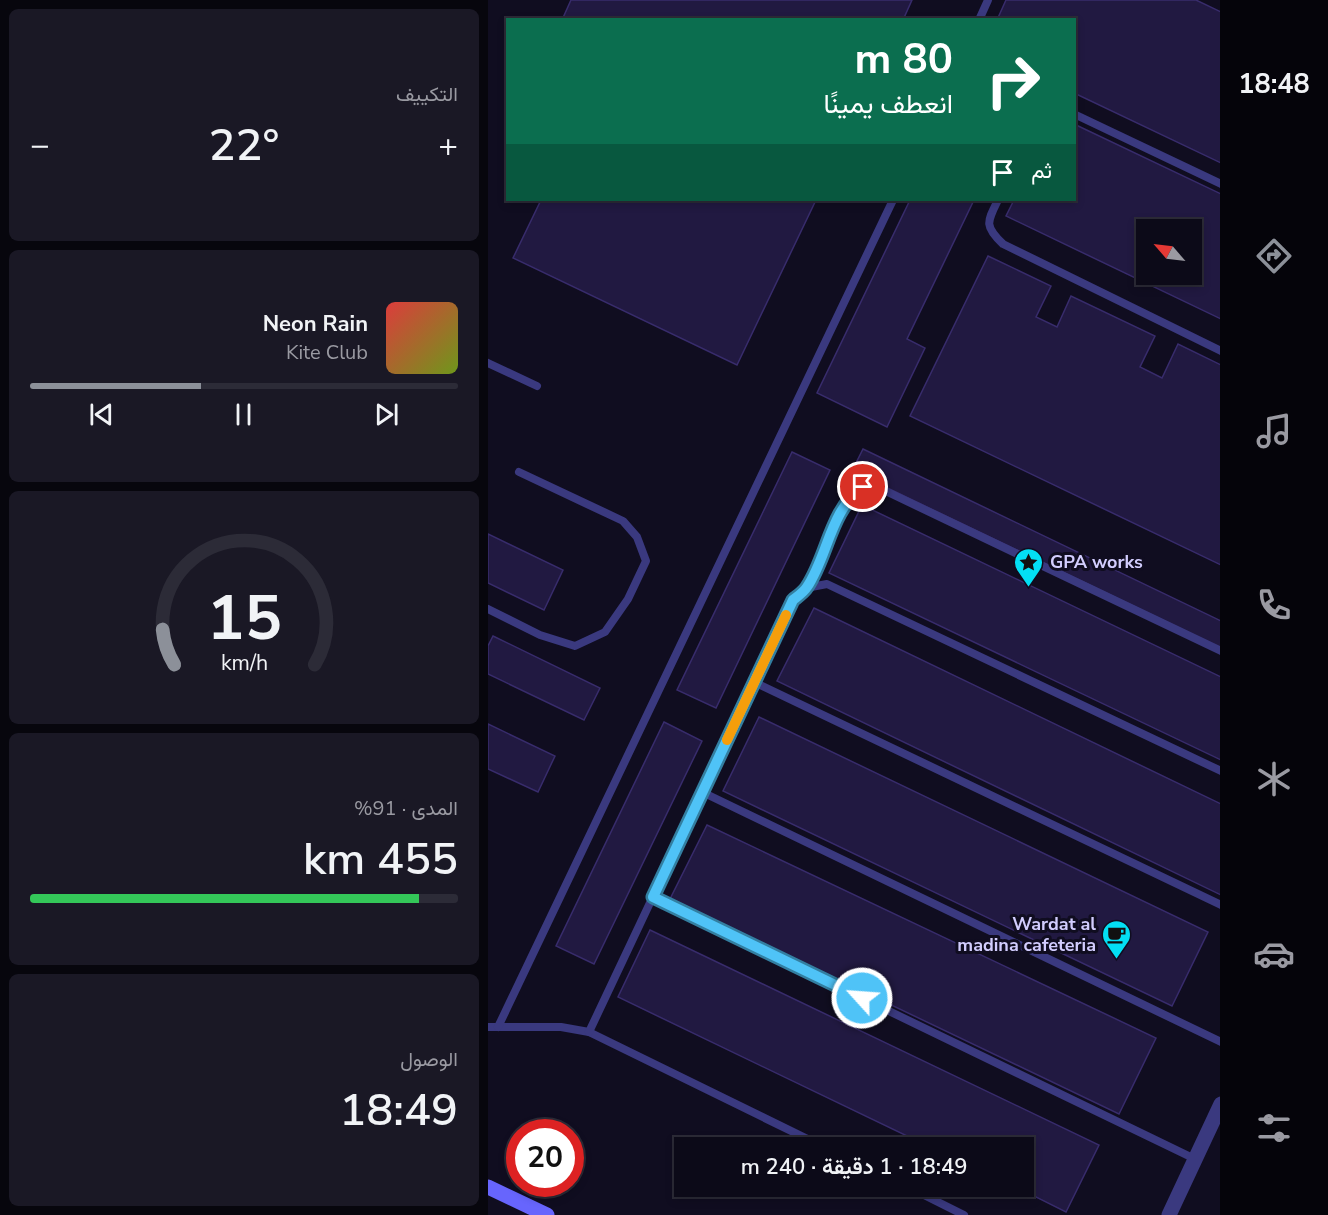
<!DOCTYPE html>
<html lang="ar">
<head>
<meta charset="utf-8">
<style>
  :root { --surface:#0c0a18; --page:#1a1825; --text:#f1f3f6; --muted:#9a9aa2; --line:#2c2b37; --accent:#8c9099 }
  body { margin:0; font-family:"Nunito Sans",Vazirmatn,sans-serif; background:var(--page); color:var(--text); direction:rtl; height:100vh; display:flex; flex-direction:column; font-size:22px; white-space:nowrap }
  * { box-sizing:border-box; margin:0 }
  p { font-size:20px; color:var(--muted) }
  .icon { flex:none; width:33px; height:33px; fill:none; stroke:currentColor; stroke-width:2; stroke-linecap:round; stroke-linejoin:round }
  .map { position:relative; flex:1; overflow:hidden; direction:ltr }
  .sheet { display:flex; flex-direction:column; gap:9px; padding:9px; background:#07060d; width:488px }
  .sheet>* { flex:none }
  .hud { position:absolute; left:18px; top:18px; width:570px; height:183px; border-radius:0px; box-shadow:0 3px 9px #0003,0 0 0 2px var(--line); direction:rtl; background:#0b6e4f; color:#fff; overflow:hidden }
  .needle { width:39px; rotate:298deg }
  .fabs { position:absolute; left:648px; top:219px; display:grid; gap:12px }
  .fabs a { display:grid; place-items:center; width:66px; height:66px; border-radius:0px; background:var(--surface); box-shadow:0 3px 9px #0003,0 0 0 2px var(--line); font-size:30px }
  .speed { position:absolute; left:18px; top:1119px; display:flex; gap:12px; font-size:30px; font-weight:700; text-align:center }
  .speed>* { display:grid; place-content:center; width:78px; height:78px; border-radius:50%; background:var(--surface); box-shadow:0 3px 9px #0003,0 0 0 2px var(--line); line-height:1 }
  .speed .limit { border:9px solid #d22; background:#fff; color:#111 }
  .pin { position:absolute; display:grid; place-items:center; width:51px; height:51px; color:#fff; margin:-26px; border:3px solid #fff; border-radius:50%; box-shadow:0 2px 6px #0007 }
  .me { position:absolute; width:66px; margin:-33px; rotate:296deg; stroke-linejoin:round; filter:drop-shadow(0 0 4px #0008) }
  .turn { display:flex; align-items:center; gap:21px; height:126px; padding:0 24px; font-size:27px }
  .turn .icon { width:78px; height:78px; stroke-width:2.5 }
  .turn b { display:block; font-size:42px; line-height:51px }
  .then { display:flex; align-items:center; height:57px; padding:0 24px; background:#0003; gap:12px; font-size:22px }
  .big { font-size:45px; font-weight:600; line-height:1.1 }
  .sheet .tile { flex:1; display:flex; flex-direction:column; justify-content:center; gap:9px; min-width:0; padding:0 21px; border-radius:9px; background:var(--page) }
  .sheet .dial { align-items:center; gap:0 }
  .dial svg { height:156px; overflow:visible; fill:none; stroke:var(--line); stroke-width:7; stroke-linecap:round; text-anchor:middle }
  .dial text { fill:var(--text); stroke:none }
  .song { display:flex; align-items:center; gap:18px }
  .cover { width:72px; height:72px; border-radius:9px; background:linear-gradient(135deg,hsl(0 70% 55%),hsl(80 70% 35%)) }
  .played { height:6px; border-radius:3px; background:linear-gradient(90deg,var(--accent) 40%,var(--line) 40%) }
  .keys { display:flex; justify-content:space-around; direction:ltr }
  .heat { display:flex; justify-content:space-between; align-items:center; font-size:33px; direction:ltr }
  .charge { height:9px; border-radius:4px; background:linear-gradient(90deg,#34c759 91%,var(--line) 0) }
  .trip { position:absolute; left:186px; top:1137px; width:360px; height:60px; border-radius:0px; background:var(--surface); box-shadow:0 3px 9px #0003,0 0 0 2px var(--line); font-weight:600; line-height:60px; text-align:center; direction:rtl }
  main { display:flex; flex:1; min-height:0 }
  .menu { display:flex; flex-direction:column; width:108px; justify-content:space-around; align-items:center; background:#05040a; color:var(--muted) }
  .menu .icon { width:42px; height:42px }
  .menu .selected { color:var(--accent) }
  .menu b { font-size:27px; color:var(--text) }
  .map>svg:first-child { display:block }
  .building { fill:#211941; stroke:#382c6c; stroke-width:1.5; fill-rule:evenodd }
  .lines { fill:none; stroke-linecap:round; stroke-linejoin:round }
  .lane { stroke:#3a397f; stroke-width:8 }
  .street { stroke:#3a397f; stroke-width:15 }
  .secondary { stroke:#6765fd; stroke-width:15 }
  .route-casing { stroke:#337fa1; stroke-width:15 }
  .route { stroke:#4fc3f7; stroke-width:10 }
  .slow { stroke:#f59e0b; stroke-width:10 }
  .labels { text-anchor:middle; stroke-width:6; stroke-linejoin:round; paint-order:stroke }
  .poi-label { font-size:18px; font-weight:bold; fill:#d2cdfe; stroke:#100d20; text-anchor:start }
</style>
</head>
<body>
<main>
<nav class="menu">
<b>18:48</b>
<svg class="icon selected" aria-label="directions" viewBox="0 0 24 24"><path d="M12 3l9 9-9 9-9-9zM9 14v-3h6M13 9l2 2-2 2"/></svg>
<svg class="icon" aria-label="music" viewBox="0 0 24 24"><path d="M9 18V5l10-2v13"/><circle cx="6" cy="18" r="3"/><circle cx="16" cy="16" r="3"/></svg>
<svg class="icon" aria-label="phone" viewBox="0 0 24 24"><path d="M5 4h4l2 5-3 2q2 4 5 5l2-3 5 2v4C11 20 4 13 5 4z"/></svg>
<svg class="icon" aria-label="climate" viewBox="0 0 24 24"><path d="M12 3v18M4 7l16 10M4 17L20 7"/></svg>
<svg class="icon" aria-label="car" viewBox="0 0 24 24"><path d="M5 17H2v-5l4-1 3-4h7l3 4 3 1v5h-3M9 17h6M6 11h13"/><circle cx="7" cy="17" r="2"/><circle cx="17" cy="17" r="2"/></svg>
<svg class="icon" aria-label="filters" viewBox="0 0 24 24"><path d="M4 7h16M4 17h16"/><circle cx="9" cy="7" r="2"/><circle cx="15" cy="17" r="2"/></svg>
</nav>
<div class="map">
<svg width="733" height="1215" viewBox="0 0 733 1215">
  <rect width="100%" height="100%" fill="#100d20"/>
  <g class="building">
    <path d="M83,0H424L415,20H74Z"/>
    <path d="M518,0H708L733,12V163L586,93V20H509Z"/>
    <path d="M586,124L733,194V319L518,216L526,200H586ZM658,230H704V274H658Z"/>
    <path d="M53,200H328L249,365L25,258Z"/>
    <path d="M422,200H486L419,339L437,348L399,427L329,393Z"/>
    <path d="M500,256L563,286L548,317L569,327L583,296L667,336L652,367L674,378L690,344L733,365V565L422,416Z"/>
    <path d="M375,449L733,621V648L364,471Z"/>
    <path d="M304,452L342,470L228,708L189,690Z"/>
    <path d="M374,505L733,677V760L341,573Z"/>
    <path d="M0,534L75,570L56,610L0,583Z"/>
    <path d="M326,608L733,804V895L289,681Z"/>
    <path d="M5,636L112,688L96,720L0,674V646Z"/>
    <path d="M271,717L720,932L684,1006L235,791Z"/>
    <path d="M176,722L214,741L106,964L68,946Z"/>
    <path d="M0,724L67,756L50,792L0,769Z"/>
    <path d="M219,825L668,1038L631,1114L182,899Z"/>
    <path d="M162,930L611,1145L578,1212L526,1186H536V1148H444L130,997Z"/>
  </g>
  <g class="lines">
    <g class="lane">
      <path d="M491,20L500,0"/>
      <path d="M586,114L733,184"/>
      <path d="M510,200C499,222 496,226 515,244L733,351"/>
      <path d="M0,363L49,386"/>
      <path d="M318,588C327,569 351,505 365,494C372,488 378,487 387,486L733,651"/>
      <path d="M0,609L52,635L87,646L117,632L140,599L158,561L149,537L135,521L31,472"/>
      <path d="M266,682L733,905"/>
      <path d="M214,792L733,1042"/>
      <path d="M165,897L707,1159"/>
      <path d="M0,1027H73L101,1032L338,1148"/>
      <path d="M10,1027L405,200"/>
      <path d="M101,1032L305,600L318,588L339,584L733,771"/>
      <path d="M418,1186L476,1215"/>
    </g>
    <path class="street" d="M681,1215L733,1104"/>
    <path class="secondary" d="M0,1187L59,1215"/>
  </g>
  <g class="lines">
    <defs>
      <path id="route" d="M374,998L165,897L305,600C310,596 316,592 319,587C340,556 342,510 375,487"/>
    </defs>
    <use href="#route" class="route-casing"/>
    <use href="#route" class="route"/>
    <path class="slow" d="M239,740L298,615"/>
  </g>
  <defs>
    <symbol id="sight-pin" viewBox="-11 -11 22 30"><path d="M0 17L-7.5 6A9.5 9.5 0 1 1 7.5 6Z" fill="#03dff4" stroke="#100d20"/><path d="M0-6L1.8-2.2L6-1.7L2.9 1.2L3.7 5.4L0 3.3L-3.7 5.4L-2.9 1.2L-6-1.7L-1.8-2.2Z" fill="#111"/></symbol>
    <symbol id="cafe-pin" viewBox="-11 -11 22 30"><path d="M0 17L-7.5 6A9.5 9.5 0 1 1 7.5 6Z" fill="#03dff4" stroke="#100d20"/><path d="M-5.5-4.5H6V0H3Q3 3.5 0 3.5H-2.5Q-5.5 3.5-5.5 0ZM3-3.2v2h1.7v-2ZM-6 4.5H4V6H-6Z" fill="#111"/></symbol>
  </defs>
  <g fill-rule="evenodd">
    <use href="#sight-pin" x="524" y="546" width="33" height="45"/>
    <use href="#cafe-pin" x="612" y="918" width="33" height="45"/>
  </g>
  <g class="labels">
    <g class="poi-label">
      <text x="562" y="568">GPA works</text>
      <text x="608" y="930" text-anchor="end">Wardat al<tspan x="608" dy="21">madina cafeteria</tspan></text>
    </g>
  </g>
</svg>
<div class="fabs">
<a><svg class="needle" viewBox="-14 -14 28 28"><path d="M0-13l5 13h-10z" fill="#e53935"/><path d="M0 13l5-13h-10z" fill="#9a9aa2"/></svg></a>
</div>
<div class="speed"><div class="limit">20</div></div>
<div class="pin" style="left:375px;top:487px;background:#d93025"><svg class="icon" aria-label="arrive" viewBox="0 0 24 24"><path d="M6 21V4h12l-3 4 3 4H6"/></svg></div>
<svg class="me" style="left:374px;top:998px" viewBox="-20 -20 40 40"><circle r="17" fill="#4fc3f7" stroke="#fff" stroke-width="3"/><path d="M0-11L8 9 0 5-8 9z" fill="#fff"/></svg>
<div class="trip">18:49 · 1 دقيقة · 240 m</div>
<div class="hud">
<div class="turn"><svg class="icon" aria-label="right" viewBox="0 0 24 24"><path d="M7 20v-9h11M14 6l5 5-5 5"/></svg><div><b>80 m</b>انعطف يمينًا</div></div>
<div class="then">ثم<svg class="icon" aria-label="arrive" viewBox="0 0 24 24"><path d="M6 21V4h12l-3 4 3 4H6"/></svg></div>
</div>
</div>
<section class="sheet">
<div class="tile"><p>التكييف</p>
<div class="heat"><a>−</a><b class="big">22°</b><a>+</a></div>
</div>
<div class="tile">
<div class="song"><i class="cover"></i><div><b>Neon Rain</b><p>Kite Club</p></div></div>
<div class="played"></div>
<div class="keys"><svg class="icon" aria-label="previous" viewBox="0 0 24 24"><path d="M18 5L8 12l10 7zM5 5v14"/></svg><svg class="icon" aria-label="pause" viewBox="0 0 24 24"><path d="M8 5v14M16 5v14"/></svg><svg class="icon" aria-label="next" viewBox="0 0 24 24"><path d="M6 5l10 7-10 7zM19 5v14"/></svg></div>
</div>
<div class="tile dial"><svg viewBox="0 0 100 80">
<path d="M14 69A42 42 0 1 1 86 69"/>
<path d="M14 69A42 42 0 0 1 8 51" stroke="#8c9099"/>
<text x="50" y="56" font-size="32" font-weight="700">15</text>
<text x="50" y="72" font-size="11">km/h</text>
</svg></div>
<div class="tile"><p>المدى · 91%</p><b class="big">455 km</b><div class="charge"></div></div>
<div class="tile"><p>الوصول</p><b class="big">18:49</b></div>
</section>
</main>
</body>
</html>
